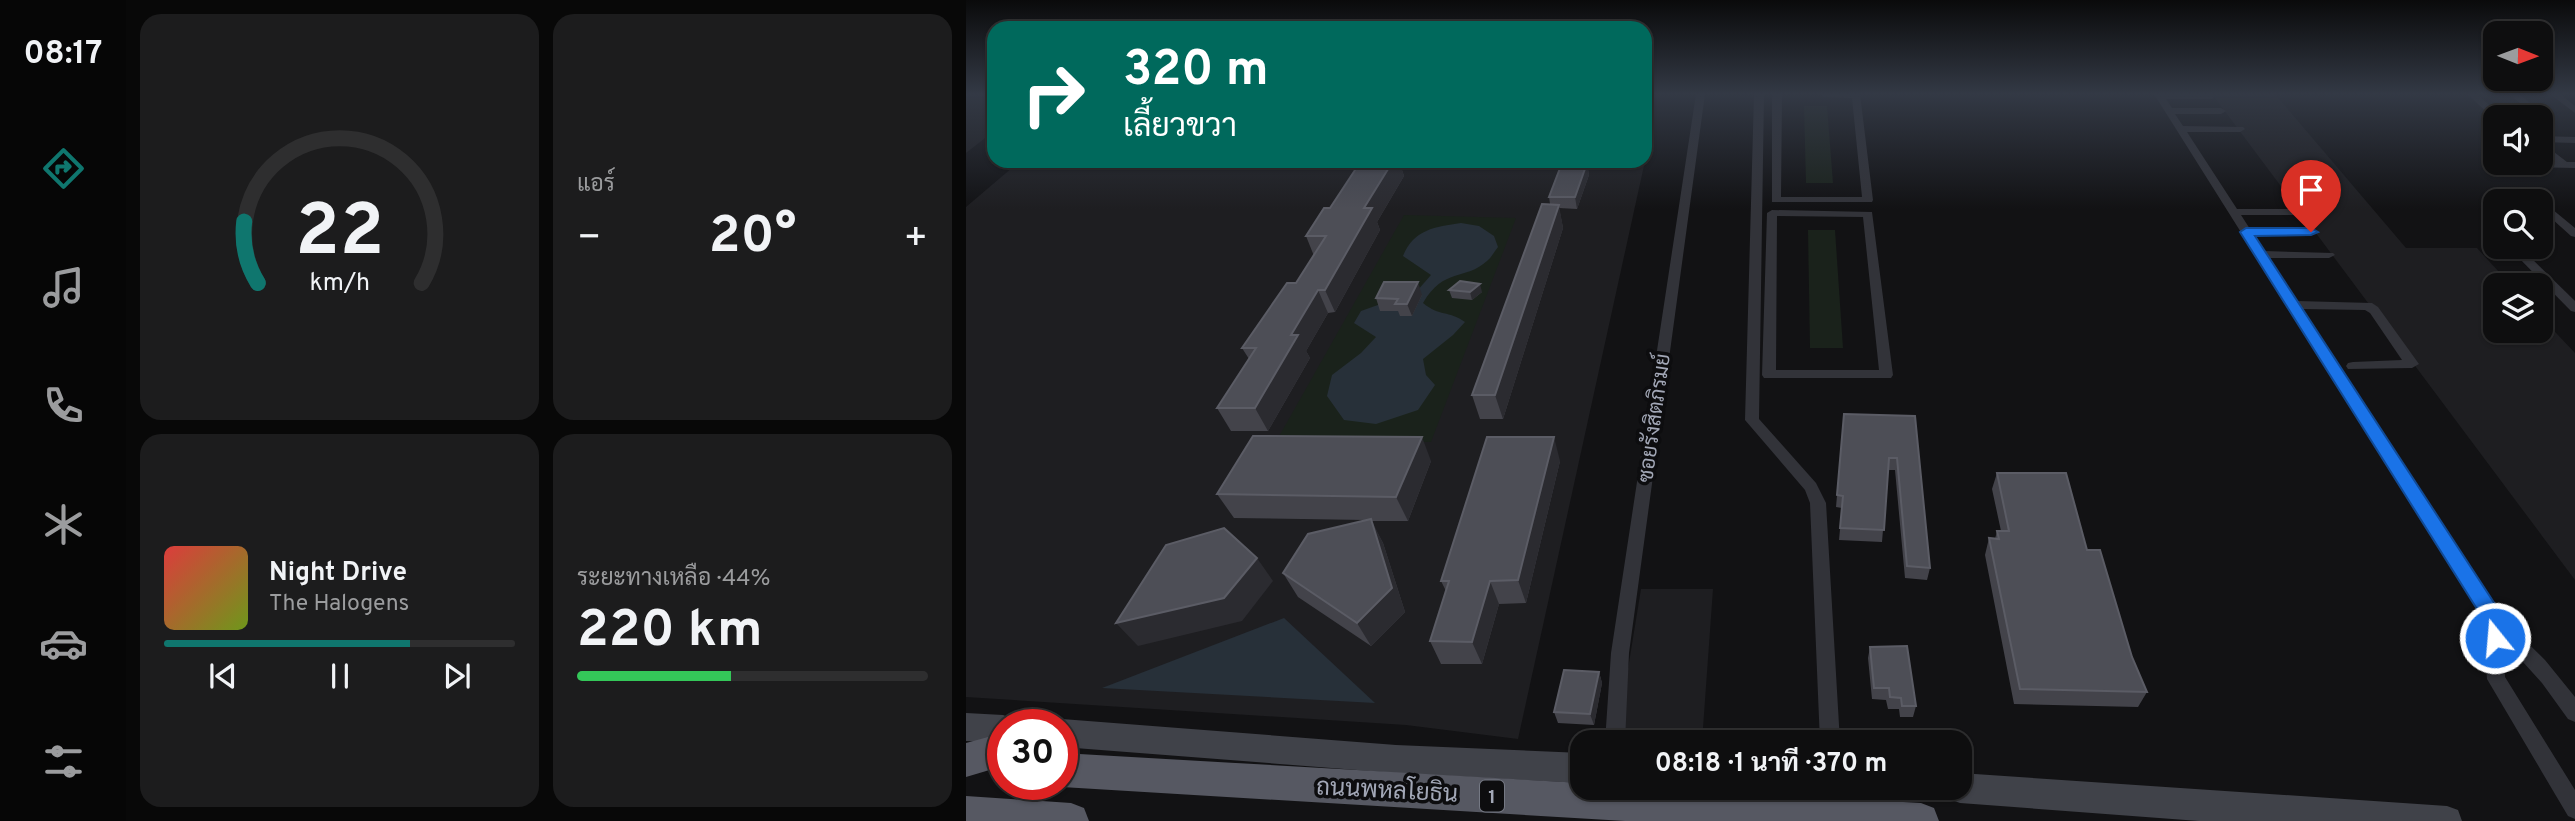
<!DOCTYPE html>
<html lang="th">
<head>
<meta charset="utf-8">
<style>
  :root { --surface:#0e0e0f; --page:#1c1c1d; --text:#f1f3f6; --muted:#9b9c9e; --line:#2e2e2f; --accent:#0f766e }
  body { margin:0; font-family:Overpass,Sarabun,sans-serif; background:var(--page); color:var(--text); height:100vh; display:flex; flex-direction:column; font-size:26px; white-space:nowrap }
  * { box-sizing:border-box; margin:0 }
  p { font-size:23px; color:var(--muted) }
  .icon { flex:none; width:38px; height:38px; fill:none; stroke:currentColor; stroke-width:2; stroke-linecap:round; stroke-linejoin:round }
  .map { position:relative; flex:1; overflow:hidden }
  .sheet { display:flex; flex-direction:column; gap:14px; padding:14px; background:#080808; width:840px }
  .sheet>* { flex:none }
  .guide { position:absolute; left:21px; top:21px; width:665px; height:147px; border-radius:21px; box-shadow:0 2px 5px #0004,0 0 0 2px var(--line); background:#00695c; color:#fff; overflow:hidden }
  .needle { width:46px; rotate:91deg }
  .controls { position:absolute; left:1517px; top:21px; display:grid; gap:14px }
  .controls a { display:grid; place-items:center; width:70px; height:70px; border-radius:14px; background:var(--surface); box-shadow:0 2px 5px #0004,0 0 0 2px var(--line); font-size:35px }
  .speed { position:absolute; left:21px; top:709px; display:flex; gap:14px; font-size:35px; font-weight:700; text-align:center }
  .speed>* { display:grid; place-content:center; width:91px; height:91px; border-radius:50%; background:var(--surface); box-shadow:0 2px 5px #0004,0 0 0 2px var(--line); line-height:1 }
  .speed .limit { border:10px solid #d22; background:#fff; color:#111 }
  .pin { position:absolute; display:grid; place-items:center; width:60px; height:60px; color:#fff; margin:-72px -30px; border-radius:50% 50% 50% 0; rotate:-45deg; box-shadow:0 0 7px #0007 }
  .pin .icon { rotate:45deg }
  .me { position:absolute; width:77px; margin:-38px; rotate:343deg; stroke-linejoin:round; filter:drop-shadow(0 0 5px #0008) }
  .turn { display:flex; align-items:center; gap:24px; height:147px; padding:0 21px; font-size:32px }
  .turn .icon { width:91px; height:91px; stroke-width:2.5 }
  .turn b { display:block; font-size:49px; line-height:60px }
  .big { font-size:52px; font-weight:700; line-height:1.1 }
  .sheet .card { flex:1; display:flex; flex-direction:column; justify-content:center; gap:10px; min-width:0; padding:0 24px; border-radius:21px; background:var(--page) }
  .sheet .dial { align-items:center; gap:0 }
  .dial svg { height:182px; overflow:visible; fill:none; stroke:var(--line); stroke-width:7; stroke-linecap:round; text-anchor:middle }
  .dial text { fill:var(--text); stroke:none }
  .song { display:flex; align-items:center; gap:21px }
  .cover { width:84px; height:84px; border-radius:10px; background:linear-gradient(135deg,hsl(0 70% 55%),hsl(80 70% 35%)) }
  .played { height:7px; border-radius:4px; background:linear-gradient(90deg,var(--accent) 70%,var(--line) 70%) }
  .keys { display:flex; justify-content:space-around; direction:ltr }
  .heat { display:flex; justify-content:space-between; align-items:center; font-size:38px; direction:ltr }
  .charge { height:10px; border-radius:5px; background:linear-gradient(90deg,#34c759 44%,var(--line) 0) }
  .sheet .tiles { flex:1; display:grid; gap:14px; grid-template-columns:repeat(2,1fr) }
  .trip { position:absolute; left:604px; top:730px; width:402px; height:70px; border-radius:21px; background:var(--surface); box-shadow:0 2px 5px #0004,0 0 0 2px var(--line); font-weight:700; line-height:70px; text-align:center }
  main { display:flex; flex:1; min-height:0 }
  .tab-bar { display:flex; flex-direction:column; width:126px; justify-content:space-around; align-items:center; background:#060606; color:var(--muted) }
  .tab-bar .icon { width:49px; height:49px }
  .tab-bar .selected { color:var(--accent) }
  .tab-bar b { font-size:32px; color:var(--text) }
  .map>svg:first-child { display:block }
  .built { fill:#1e1e21 }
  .green { fill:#1a221b }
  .water { fill:#273039 }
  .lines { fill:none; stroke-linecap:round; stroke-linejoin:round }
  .minor { fill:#323339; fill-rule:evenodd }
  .secondary { fill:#404249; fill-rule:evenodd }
  .trunk { fill:#565862; fill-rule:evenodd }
  .wall { fill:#43434a }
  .shaded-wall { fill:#2b2b30 }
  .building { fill:#4d4e56; stroke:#5b5c65; stroke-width:2 }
  .route { fill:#1a73e8; stroke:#114b97; stroke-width:2 }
  .labels { text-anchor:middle; stroke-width:7; stroke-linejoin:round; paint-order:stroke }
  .shield { fill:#0d0d0f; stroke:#757984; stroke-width:2 }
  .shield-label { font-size:19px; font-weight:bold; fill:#a2a7b6 }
  .street-label { font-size:21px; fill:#a2a7b6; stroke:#0d0d0f }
  .near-street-label { font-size:24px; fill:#a2a7b6; stroke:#0d0d0f }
</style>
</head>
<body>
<main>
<nav class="tab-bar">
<b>08:17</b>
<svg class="icon selected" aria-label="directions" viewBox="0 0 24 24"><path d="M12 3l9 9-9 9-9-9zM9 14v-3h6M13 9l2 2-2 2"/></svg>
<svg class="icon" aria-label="music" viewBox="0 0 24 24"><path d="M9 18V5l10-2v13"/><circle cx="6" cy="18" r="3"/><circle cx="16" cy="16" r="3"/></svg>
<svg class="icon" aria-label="phone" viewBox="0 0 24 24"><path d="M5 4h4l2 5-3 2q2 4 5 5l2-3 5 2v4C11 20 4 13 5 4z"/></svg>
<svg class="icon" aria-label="climate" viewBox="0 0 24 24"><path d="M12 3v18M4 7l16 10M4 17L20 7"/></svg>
<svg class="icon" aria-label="car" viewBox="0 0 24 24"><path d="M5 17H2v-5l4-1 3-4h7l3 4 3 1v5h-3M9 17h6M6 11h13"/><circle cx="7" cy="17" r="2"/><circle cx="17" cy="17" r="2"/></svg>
<svg class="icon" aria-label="filters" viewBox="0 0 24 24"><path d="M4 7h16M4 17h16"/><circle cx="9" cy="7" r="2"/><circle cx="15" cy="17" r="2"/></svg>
</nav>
<section class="sheet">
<div class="tiles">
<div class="card dial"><svg viewBox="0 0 100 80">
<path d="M14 69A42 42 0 1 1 86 69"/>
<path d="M14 69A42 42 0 0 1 8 42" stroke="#0f766e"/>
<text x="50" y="56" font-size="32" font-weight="700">22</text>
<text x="50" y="72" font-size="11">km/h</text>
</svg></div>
<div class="card"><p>แอร์</p>
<div class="heat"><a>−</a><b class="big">20°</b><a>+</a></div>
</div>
<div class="card">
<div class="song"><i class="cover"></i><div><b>Night Drive</b><p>The Halogens</p></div></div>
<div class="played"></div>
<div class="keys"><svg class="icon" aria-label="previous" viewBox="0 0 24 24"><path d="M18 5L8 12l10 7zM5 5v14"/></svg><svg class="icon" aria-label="pause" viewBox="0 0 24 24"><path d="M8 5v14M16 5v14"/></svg><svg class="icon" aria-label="next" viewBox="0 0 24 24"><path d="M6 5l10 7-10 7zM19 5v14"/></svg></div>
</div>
<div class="card"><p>ระยะทางเหลือ · 44%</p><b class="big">220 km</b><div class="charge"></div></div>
</div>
</section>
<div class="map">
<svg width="1609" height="821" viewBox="0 0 1609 821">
  <rect width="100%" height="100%" fill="#121214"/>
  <g class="built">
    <path d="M0,94H28V131L0,153Z"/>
    <path d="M1246,94H1309L1440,248H1511L1545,285H1530V331H1575V317L1609,353V580Z"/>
    <path d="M54,161H679L552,739L440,725L0,697V207Z"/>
    <path d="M675,589H747L736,742L651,736Z"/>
  </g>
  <g class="green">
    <path d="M838,106H861L867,183H840Z"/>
    <path d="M438,215L550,218L465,442L311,440Z"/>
    <path d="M842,230H869L877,348H844Z"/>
  </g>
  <g class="water">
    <path d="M495,223L513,226L528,236L532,247C528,252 525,258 521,261C499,281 478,267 457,303C474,317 482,310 499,322L487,335L457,359L460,375L469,385L452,410L410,424L378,420L361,396L366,375L395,353L410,337L388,323L395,311L451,291L465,275L437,256C448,229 469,227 495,223Z"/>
    <path d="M318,618L409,703L136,688Z"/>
  </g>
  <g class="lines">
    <g class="minor">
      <path d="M730,94H739L663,653L659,742H639L645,653Z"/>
      <path d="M788,94H798L793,419L850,483L860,503L874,742H854L844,503L839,490L779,420Z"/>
      <path d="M806,94H816L815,197H896L886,98L858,97L854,94H894L907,200L906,202H806Z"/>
      <path d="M1188,94H1244L1248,97L1246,99H1200L1206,108H1255L1260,111L1255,114H1209L1217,126L1277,127L1279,129L1274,132H1221L1271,209H1331L1336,212L1331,215H1275L1284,229H1345L1351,232L1345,235H1288L1298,251L1367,253L1369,255L1363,258H1303L1331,301L1406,303L1412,307L1453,364L1446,368L1382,369L1380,366L1382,363L1387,362L1436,360L1404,313L1399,310L1336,309L1537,619L1579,660L1609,697V722L1602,719L1576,683L1538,641L1539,677L1609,790V819L1602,816L1521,679L1519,652L1522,625Z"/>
      <path d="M1501,94H1511L1533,114L1525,116Z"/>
      <path d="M1543,94H1553L1575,112L1567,114Z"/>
      <path d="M1584,94H1594L1609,106V113Z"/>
      <path d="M1575,136L1609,137V143L1575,142Z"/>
      <path d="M1575,142L1601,162H1609V168L1568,167V163L1588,162L1575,150Z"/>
      <path d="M1575,200L1609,228V237L1605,236L1575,209V201H1571Z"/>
      <path d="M806,210L906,212L927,375L925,378H798L796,375L801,213ZM811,216L897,217L913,370H810Z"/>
      <path d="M1553,249L1557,250L1609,301V312L1605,311L1549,254V250Z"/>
    </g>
    <g class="secondary">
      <path d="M0,713L37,715L47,719L49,724H37V743L0,741Z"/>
      <path d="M96,719L430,745L616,753V783L430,773L96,747V724H85Z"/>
      <path d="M994,773L1481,806L1492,810L1496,821H1233L994,803L983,799L979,788H994Z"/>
    </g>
    <g class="trunk">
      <path d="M37,733V766L0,777V743Z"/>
      <path d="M96,753L616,783V788H687L955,803L968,808L973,821H659L96,787L89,784H96Z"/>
      <path d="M0,796L105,803L118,808L123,821H0Z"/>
    </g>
  </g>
  <g class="wall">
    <path d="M395,161H433L438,176L411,222L414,230L369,312L362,313L340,351L344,358L302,431H265L251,408L283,359L276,348L330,283L348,256L340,236L364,208Z"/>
    <path d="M621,163L623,175L611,209L593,208L597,228L537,419H514L506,395L584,204L583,197Z"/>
    <path d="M483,290L516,292L506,300L486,298Z"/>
    <path d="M456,295L446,316H434L432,311H414L410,298Z"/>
    <path d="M878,414L949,416L964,568L961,580L939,578L929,470H922L916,542L873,540L876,508L870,507Z"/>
    <path d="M465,461L442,521H405L417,543L439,612L405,646L332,597L317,573L400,520L268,518L251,494Z"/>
    <path d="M594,461L560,603L533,604L516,664H475L464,641L480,591L475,581Z"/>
    <path d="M1031,473L1121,550L1181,692L1172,707L1048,704L1019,555L1023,538L1029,539L1031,531H1035L1026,489Z"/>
    <path d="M904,647L950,706L947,717H934L933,709H922L920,700L906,699L902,658Z"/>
    <path d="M633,672L636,683L628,725L592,723L588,712Z"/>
  </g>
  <g class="shaded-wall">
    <path d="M427,161H433L438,176L411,222L414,230L369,312L359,290L398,208Z"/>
    <path d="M621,163L623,175L611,209L609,197Z"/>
    <path d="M593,205L597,228L537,419L529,395Z"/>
    <path d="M452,282L456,295L446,316L441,304Z"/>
    <path d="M514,284L516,292L506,300L504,292Z"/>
    <path d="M352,290L362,313L340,351L344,358L302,431L289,408L325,335Z"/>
    <path d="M456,437L465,461L442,521L430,497Z"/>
    <path d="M588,437L594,461L560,603L552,580Z"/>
    <path d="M405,519L417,543L439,612L405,646L391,623Z"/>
    <path d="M291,558L307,581L276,621L172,646L150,623Z"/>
    <path d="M524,581L533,604L516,664L506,642Z"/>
    <path d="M633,672L636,683L628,725L624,714Z"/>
  </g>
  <g class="building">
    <path d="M395,161H427L398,208H406L359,290H352L325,335H332L289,408H251L290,348H276L321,283H330L360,236H340L358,208H364Z"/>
    <path d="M596,163H621L609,197H583Z"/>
    <path d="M576,204L593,205L529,395H506Z"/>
    <path d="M494,281L514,284L504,292L483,290Z"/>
    <path d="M418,282H452L441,304H429L432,299L410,298Z"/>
    <path d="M878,414L949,416L964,568L941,566L931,458H923L918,530L874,528L877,496L871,495Z"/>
    <path d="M287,436L456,437L430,497L251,494Z"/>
    <path d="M521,437H588L552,580L524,581L506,642L464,641L483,581H475Z"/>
    <path d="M1031,473H1100L1121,550H1134L1166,657L1181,692L1054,689L1023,538L1033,539L1031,531H1043Z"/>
    <path d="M405,519L426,588L391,623L317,573L342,534Z"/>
    <path d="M258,528L291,558L258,598L150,623L200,545Z"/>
    <path d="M941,646L950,706H936L935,698L924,697L923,688H908L904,647Z"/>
    <path d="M598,670L633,672L624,714L588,712Z"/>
  </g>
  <linearGradient id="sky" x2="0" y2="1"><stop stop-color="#0a0a0b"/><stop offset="0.45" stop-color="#333945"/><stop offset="1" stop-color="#333945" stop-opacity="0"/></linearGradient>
  <rect width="1609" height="209" fill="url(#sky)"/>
  <path class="route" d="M1280,228H1345L1352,232L1345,235L1289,236L1538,618L1541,624L1536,644L1529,647L1522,644L1519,638L1521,625L1274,232Z"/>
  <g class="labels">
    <rect class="shield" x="514" y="780.5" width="24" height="31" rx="5"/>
    <g class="shield-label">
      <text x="526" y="803">1</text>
    </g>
    <g class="street-label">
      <text transform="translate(688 418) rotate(-82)" y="7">ซอยรังสิตภิรมย์</text>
    </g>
    <g class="near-street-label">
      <text transform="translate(421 790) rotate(3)" y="8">ถนนพหลโยธิน</text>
    </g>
  </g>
</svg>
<div class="controls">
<a><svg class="needle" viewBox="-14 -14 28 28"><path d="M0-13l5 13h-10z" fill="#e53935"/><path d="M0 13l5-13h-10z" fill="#9b9c9e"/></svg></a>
<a><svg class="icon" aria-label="sound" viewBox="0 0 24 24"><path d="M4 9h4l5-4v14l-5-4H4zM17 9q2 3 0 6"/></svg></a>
<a><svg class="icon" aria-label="search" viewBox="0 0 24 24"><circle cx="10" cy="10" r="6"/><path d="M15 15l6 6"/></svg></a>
<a><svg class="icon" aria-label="layers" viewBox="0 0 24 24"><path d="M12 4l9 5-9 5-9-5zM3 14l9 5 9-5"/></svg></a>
</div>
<div class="speed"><div class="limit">30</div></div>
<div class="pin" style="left:1345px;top:232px;background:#d93025"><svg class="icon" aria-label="arrive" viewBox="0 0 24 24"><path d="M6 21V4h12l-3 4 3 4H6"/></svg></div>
<svg class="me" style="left:1529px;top:638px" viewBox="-20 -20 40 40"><circle r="17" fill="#1a73e8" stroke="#fff" stroke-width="3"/><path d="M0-11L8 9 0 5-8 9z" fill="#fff"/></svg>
<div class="trip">08:18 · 1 นาที · 370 m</div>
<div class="guide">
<div class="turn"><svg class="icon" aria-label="right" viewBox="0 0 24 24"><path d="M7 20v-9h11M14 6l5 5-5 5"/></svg><div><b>320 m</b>เลี้ยวขวา</div></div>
</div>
</div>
</main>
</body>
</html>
